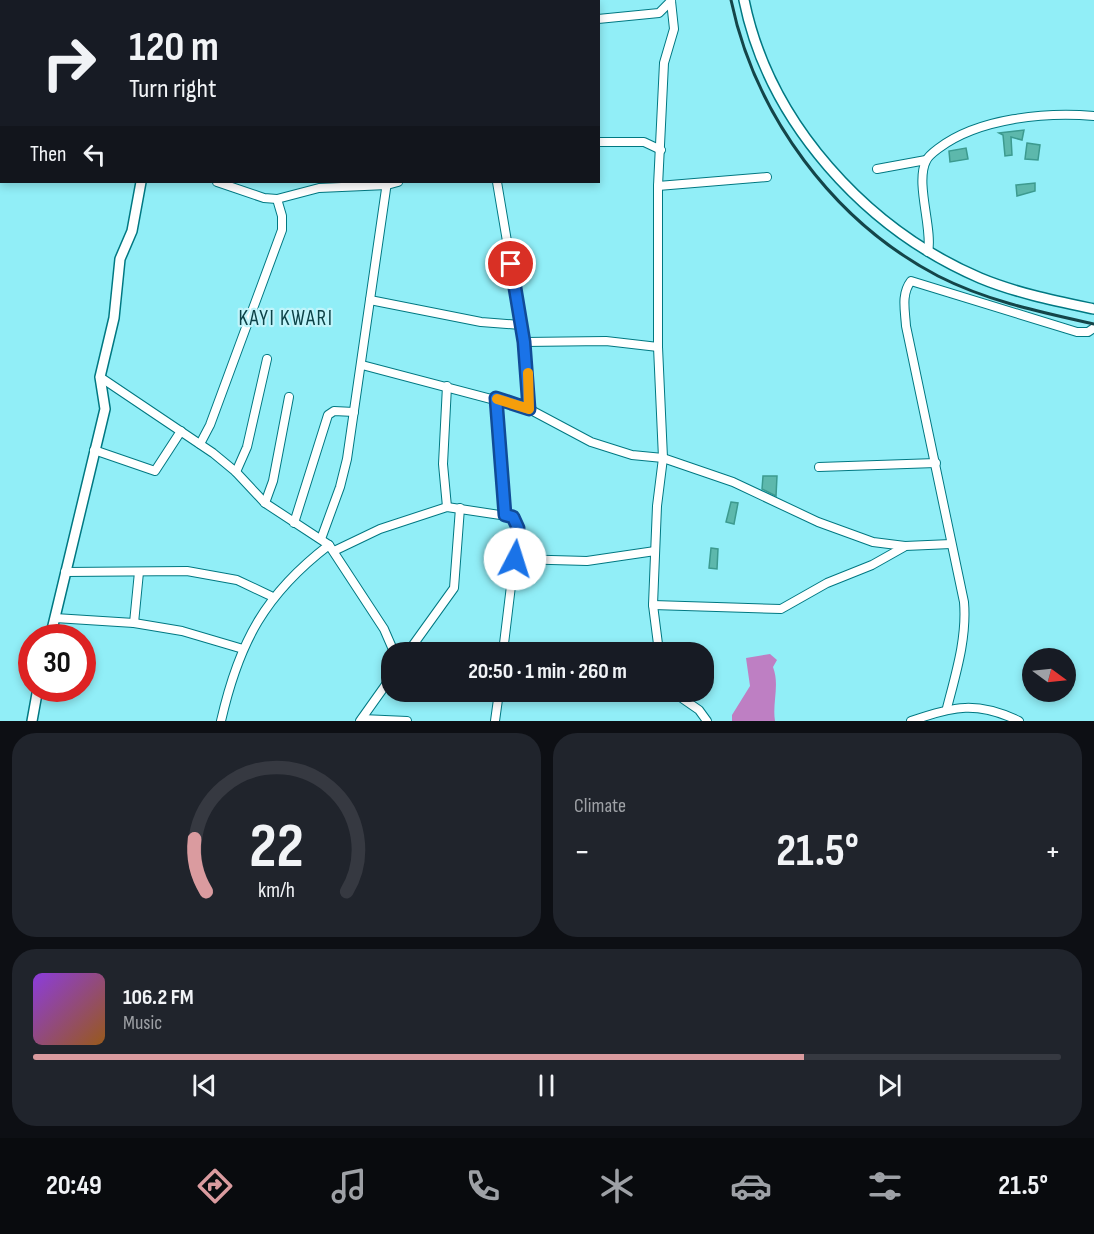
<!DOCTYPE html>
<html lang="en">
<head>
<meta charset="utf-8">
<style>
  :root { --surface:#171b24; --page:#20242c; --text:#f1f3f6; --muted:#9ea1a6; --line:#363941; --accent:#da9b9f }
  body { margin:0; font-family:"Sofia Sans Condensed",sans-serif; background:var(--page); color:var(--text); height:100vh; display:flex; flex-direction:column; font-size:22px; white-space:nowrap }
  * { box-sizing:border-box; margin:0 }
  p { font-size:20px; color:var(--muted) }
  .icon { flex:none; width:33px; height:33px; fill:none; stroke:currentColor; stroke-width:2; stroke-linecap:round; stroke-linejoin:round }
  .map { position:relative; height:721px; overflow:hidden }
  .drawer { display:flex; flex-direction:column; gap:12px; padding:12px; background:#0d0f14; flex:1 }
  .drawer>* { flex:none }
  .top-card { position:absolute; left:0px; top:0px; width:600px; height:183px; box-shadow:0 3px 9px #0003; background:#171b24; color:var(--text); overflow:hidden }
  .needle { width:39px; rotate:105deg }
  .buttons { position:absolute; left:1022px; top:648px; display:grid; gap:12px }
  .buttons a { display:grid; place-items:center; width:54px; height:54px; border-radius:50%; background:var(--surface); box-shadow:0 3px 9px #0003; font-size:30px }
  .speed { position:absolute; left:18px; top:624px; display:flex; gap:12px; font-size:30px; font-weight:700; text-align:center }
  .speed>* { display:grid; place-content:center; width:78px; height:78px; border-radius:50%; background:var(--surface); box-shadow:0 3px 9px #0003; line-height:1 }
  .speed .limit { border:9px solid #d22; background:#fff; color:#111 }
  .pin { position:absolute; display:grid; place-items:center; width:51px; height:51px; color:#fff; margin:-26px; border:3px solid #fff; border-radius:50%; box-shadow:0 2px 6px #0007 }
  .me { position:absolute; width:66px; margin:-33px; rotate:5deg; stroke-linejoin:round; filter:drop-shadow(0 0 4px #0008) }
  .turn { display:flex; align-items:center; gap:21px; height:126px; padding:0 30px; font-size:27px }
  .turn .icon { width:78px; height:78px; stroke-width:2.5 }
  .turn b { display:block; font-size:42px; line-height:51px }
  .then { display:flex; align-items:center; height:57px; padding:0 30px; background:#0003; gap:12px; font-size:22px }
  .big { font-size:45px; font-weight:700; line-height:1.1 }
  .drawer .card { flex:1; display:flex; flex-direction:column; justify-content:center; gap:9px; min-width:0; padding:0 21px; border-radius:24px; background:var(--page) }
  .drawer .dial { align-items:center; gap:0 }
  .dial svg { height:156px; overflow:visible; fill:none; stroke:var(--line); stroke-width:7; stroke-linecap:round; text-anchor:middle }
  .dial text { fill:var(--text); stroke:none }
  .song { display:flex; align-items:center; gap:18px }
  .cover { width:72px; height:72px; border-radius:9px; background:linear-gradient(135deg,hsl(270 70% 55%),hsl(30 70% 35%)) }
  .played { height:6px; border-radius:3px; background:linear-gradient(90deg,var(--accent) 75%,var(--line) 75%) }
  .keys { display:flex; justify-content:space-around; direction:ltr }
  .heat { display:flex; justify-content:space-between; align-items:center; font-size:33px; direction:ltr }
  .drawer .tiles { flex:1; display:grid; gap:12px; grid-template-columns:1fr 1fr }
  .card:last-child { grid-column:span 2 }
  .trip { position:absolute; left:381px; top:642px; width:333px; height:60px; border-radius:24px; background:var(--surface); box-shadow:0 3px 9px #0003; font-weight:700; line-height:60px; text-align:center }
  .tabs { display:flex; height:96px; justify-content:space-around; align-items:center; background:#090b0e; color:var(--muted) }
  .tabs .icon { width:42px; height:42px }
  .tabs .active { color:var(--accent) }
  .tabs b { font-size:27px; color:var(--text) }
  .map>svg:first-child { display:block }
  .water { fill:#be7fc3 }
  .building { fill:#5db8ac; stroke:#3c9a8f; stroke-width:1.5 }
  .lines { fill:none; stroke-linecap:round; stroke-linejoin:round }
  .minor-casing { stroke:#007882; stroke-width:10 }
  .tertiary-casing { stroke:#007882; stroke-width:12 }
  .minor { stroke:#fff; stroke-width:8 }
  .tertiary { stroke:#fff; stroke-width:9 }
  .rail { stroke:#144549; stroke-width:3 }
  .route-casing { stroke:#114b97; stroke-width:15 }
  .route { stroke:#1a73e8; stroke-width:10 }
  .slow { stroke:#f59e0b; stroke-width:10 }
  .labels { text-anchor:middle; stroke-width:4.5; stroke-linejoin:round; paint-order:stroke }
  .quarter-label { font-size:21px; letter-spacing:1.5px; fill:#0c4247; stroke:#c0f4fa }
</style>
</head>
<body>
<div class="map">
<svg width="1094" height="721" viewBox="0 0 1094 721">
  <rect width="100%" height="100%" fill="#91eef7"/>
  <path class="water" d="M770,654L777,660L773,667C780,685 772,703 775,721H732V715L750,686L746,658Z"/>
  <g class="building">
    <path d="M1024,130L1022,140L1011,137L1012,155L1005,156L1003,135L999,133Z"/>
    <path d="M1027,143L1040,145L1038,160L1025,159Z"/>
    <path d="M966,148L968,159L950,162L949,151Z"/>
    <path d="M1035,183V191L1017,196L1016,185Z"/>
    <path d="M763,476H777L776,496L762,489Z"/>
    <path d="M731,502L738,503L734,524L726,522Z"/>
    <path d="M711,548L718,549L717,569L709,568Z"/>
  </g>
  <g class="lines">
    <defs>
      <g id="minor">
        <path d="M237,0L238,2"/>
        <path d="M110,2L111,0"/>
        <path d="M308,2V0"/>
        <path d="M439,2L440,0"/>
        <path d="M598,19L659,13L671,1"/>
        <path d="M598,142H644L661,150"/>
        <path d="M877,169L926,160"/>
        <path d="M217,182L264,198L277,199L319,188L387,185L398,182"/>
        <path d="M497,182L524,342L529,409"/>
        <path d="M658,186L767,177"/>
        <path d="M928,252C933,229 915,183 926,161C928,156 935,151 939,148C979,118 1045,112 1094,116"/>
        <path d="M370,300L481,322L521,325"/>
        <path d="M524,342L606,341L658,347"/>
        <path d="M362,365L529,409L591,442L632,455L663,458L733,482L818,522L873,542L905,546L951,544"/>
        <path d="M100,377L213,453L236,472L265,503L329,545L384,629L394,652"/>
        <path d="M496,398L505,515"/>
        <path d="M200,444L210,425L282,230V216L277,199"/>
        <path d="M94,450L155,471L181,431"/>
        <path d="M819,467L936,463"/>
        <path d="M236,472L247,447L267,359"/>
        <path d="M265,503L273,481L289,397"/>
        <path d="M447,507L443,464L447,386"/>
        <path d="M294,523L328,415L334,411L354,412"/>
        <path d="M321,539L340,487L347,459L387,182"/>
        <path d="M334,551L380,529L447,507L513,517L518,528L503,652"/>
        <path d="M515,559L587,561L655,551"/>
        <path d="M65,572L187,571L237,580L273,597"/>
        <path d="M653,605L781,609L827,583L872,565L904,547"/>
        <path d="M55,618L134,623L182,631L243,649"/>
        <path d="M134,623L139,572"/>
        <path d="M408,652L454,588L460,508"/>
        <path d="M659,652L653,605L657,506L663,458L658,347V186L664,63L674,29L671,1"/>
        <path d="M673,692L699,710L707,721"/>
        <path d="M947,708C956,673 967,638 964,602L906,326C905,310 901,294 911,281L1077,332H1088L1094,328"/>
        <path d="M362,719L407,721"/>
        <path d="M221,721C239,642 265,594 329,545"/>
        <path d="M360,721L392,676"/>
        <path d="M495,721L499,692"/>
        <path d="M911,721C954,706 977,701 1019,721"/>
      </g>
      <g id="tertiary">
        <path d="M159,0V2"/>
        <path d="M744,0C769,123 866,229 980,278C1016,293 1056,301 1094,309"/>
        <path d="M50,638L105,409L100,377L114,318L120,259L132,231L141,182"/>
        <path d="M32,721L38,688"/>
      </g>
    </defs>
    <use href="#minor" class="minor-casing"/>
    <use href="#tertiary" class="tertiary-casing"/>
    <use href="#minor" class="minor"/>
    <use href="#tertiary" class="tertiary"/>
    <path class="rail" d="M731,0C755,115 833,221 938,276C987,301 1040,312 1094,324"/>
  </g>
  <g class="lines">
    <defs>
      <path id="route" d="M511,264L524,342L529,409L496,398L505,515L513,517L518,528L515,559"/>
    </defs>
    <use href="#route" class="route-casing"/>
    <use href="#route" class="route"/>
    <path class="slow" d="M497,399L529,409L528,373"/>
  </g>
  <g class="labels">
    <g class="quarter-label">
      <text x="286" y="325">KAYI KWARI</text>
    </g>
  </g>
</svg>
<div class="buttons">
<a><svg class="needle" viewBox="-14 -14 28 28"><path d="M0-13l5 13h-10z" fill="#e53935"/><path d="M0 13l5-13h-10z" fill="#9ea1a6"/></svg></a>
</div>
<div class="speed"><div class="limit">30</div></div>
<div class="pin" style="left:511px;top:264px;background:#d93025"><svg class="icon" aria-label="arrive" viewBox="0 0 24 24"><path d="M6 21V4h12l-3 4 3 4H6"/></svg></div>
<svg class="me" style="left:515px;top:559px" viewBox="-20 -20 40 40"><circle r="19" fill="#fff"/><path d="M0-13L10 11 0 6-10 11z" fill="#1a73e8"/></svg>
<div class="trip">20:50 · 1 min · 260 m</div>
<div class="top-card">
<div class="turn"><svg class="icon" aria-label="right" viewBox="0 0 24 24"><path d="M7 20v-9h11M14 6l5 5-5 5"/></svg><div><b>120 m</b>Turn right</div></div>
<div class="then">Then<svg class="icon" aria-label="left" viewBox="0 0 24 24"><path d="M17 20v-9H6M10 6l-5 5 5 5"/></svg></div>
</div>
</div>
<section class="drawer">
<div class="tiles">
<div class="card dial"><svg viewBox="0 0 100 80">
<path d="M14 69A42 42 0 1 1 86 69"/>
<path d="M14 69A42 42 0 0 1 8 42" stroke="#da9b9f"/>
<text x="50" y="56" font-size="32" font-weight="700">22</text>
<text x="50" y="72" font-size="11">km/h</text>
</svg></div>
<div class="card"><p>Climate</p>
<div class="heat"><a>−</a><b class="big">21.5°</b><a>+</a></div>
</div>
<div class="card">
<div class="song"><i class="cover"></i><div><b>106.2 FM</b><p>Music</p></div></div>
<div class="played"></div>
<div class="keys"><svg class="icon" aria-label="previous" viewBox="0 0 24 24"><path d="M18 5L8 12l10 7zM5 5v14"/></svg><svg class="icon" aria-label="pause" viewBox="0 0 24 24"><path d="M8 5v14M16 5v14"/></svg><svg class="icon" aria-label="next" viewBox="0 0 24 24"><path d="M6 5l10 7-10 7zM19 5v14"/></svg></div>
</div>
</div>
</section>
<nav class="tabs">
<b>20:49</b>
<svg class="icon active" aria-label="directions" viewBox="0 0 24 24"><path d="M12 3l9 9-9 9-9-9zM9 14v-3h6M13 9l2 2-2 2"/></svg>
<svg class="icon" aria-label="music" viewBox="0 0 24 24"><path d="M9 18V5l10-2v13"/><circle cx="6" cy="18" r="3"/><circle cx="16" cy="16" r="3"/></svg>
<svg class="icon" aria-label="phone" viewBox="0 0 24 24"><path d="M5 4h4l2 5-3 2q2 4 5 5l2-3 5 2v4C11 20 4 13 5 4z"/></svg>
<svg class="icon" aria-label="climate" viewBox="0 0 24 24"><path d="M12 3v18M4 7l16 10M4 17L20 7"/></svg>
<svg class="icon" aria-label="car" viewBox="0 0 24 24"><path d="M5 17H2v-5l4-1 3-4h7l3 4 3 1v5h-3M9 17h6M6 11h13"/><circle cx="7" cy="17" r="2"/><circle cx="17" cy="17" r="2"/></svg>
<svg class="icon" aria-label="filters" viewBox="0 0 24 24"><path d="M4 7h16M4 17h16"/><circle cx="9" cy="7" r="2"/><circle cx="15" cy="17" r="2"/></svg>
<b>21.5°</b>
</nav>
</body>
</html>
